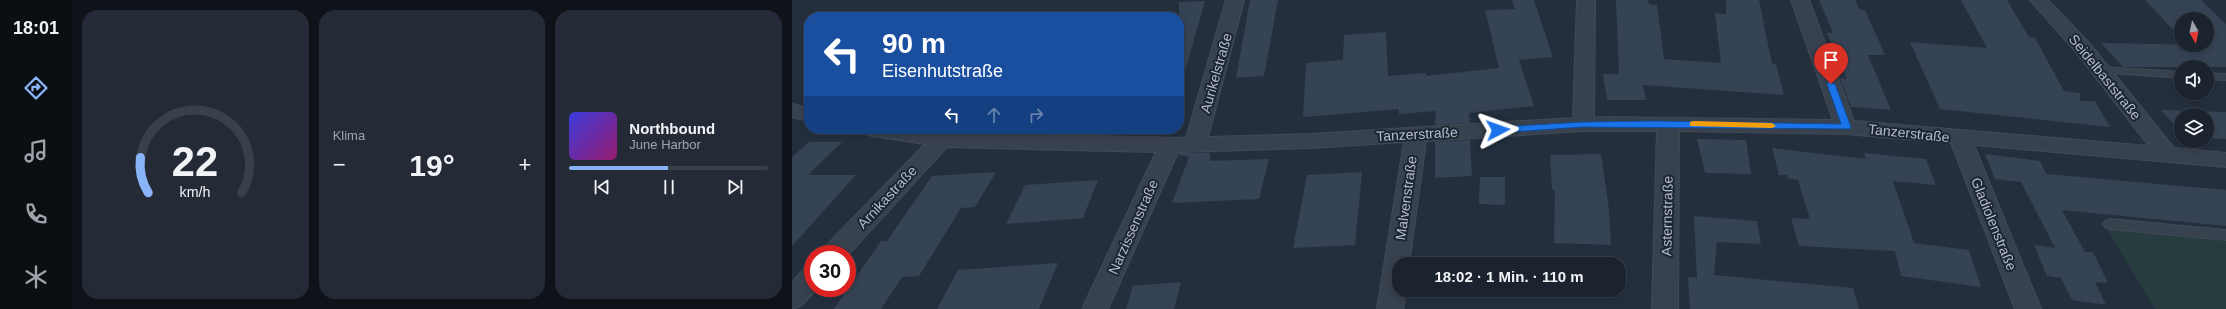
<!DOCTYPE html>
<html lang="de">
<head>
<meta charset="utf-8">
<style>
  :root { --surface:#1b232e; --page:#242b36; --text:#f1f3f6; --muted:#a0a4aa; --line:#39404a; --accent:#8ab4f8 }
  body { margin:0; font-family:Helvetica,sans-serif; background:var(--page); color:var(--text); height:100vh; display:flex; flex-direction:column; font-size:15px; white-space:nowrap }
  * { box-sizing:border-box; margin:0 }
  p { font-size:13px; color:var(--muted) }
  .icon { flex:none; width:22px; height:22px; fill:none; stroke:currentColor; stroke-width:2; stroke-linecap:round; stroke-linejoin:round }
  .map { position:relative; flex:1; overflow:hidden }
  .side { display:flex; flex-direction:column; gap:10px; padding:10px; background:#0f1319; width:720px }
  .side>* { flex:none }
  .top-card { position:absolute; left:12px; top:12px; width:380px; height:122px; border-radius:16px; box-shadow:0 2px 6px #0003,0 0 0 1px var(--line); background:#1a4fa0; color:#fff; overflow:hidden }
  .needle { width:26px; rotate:171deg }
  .tools { position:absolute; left:1382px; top:12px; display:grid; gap:8px }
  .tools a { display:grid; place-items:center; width:40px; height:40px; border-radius:50%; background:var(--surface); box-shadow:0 2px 6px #0003,0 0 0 1px var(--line); font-size:20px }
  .speed { position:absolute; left:12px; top:245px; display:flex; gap:8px; font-size:20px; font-weight:700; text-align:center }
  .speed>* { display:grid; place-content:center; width:52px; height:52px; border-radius:50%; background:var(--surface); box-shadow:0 2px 6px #0003,0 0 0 1px var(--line); line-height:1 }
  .speed .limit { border:6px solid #d22; background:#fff; color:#111 }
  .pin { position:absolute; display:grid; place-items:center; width:34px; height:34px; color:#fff; margin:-41px -17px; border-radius:50% 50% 50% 0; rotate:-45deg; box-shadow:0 0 4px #0007 }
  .pin .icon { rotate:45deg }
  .me { position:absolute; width:44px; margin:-22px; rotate:86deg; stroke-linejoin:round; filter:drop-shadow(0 0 3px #0008) }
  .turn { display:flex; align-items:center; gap:14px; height:84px; padding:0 12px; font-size:18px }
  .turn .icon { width:52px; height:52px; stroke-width:2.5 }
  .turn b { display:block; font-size:28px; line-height:34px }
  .lanes { display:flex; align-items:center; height:38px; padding:0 12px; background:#0003; justify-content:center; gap:20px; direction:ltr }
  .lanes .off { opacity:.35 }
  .big { font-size:30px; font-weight:800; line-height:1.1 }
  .side .card { flex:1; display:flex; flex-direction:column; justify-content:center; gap:6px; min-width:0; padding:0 14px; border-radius:16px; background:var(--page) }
  .side .dial { align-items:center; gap:0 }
  .dial svg { height:104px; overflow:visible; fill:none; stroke:var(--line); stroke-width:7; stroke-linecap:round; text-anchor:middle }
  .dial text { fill:var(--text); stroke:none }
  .song { display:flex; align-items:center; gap:12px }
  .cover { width:48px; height:48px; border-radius:6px; background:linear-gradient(135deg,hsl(240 70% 55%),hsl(320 70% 35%)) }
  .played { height:4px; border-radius:2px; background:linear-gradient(90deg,var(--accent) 50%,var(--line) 50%) }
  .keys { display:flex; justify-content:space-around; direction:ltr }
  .heat { display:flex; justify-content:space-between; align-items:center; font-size:22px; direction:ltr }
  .side .tiles { flex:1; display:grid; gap:10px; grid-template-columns:repeat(3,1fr) }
  .trip { position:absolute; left:600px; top:257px; width:234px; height:40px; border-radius:16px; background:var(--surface); box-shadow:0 2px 6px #0003,0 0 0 1px var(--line); font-weight:800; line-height:40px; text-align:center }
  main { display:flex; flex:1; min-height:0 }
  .dock { display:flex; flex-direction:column; width:72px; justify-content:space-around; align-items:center; background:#0b0e12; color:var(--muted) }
  .dock .icon { width:28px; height:28px }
  .dock .on { color:var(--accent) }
  .dock b { font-size:18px; color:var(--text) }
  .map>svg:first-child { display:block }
  .green { fill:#263c3f }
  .building { fill:#364354 }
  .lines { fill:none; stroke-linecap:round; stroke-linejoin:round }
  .lane-casing { stroke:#414a57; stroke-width:2 }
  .street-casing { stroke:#414a57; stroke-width:2 }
  .lane { fill:#38414e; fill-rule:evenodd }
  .street { fill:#38414e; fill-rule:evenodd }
  .route { fill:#1a73e8; stroke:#114b97 }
  .slow { fill:#f59e0b }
  .labels { text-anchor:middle; stroke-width:4; stroke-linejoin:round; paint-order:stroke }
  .street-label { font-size:14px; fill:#b4bcc9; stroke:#1d2633 }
</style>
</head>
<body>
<main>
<nav class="dock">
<b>18:01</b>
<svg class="icon on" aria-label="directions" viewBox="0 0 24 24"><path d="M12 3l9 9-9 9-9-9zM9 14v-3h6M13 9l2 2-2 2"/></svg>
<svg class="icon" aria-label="music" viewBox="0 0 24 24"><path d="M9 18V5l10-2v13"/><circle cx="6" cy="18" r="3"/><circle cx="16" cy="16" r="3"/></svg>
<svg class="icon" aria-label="phone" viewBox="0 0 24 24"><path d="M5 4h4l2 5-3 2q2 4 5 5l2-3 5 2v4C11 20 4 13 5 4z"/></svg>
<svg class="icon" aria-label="climate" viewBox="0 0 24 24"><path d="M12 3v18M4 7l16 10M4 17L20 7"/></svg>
</nav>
<section class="side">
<div class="tiles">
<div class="card dial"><svg viewBox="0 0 100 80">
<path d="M14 69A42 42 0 1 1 86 69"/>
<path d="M14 69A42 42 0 0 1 8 42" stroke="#8ab4f8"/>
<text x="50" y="56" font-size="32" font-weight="700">22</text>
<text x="50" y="72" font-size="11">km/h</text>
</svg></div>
<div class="card"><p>Klima</p>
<div class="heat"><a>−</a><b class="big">19°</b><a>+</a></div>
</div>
<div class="card">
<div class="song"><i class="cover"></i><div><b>Northbound</b><p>June Harbor</p></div></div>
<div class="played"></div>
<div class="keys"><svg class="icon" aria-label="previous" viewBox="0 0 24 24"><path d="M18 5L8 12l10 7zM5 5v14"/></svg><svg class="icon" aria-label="pause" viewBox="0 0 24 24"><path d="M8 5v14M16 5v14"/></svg><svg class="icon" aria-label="next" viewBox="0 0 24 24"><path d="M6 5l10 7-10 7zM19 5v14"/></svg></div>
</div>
</div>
</section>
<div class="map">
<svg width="1434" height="309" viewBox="0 0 1434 309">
  <rect width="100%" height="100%" fill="#242f3e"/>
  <path class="green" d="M1315,229L1434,241V309H1363Z"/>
  <g class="building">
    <path d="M458,0H486L472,76L444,78Z"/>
    <path d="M720,0H742L761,57L727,60L742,106L677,113L678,123L643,125L644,111L607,114V109L511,117L514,63L551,60L552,35L594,32L596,76L634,73V76L707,68L693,10L723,9Z"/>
    <path d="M824,0H856L857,4L865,5L872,59L929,63L923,13L934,14V0H967L980,64H984L992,95L851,85L854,100H815L811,74H827Z"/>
    <path d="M1027,0H1063L1068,10H1073L1093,55H1076L1099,110L1059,107L1048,78L1055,79L1035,33H1041Z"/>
    <path d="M1169,0H1215L1237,37L1243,38L1272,91L1288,93V101H1303L1318,127L1148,109L1118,42L1195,48Z"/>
    <path d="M1353,0H1409L1434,24V67H1331L1309,43L1415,45V19H1389V38Z"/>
    <path d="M413,1L393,71L387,70V2Z"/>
    <path d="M1369,110L1434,112V139L1415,138V115H1389V132Z"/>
    <path d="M905,139L954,140L959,174L913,173Z"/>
    <path d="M678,140L680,176L643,178V142Z"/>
    <path d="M17,142H50L16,175H64L0,246V157Z"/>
    <path d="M980,148L1074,159L1072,153L1134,159L1144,185L1101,181L1122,243L1177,250L1189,287L1109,276L1103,251L1007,246L999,218L1018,219L1006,180L995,178V175H987Z"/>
    <path d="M387,153H418V161L477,159L467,199L380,203L397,157L387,155Z"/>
    <path d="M809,154L817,210L819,245L762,243L763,190H760L758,155Z"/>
    <path d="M1193,154L1248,161L1254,174L1434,190V226L1270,210L1293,252H1301L1316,283L1303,282L1314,305L1280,300L1269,278L1255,276L1242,245L1263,248L1229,182L1203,179Z"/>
    <path d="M204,172L183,207L169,208L127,276L110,277L89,309H42L89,241H95L140,176Z"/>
    <path d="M570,172L563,245L501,248L515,175Z"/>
    <path d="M688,177H713V205L687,204Z"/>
    <path d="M306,180L291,218L214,224L233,185Z"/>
    <path d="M902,216L965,221L969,244L925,242L922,275L1061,288L1067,309H898L896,277L905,278Z"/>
    <path d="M266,263L247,309H145L166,270Z"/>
    <path d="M389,282L382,309H334L341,286Z"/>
  </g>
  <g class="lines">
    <defs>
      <g id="lane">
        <path d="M1309,67L1389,72V78L1305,72L1304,70Z"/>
        <path d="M1415,73L1434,74V80L1415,79Z"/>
        <path d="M1318,219L1434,230V240L1318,229L1313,227L1311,224L1313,221Z"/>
      </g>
      <g id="street">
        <path d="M434,0H452L416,137L519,134L781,118L785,0H803L802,117L1041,120L999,0H1017L1062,121L1357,146L1284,52L1238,0H1256L1298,44L1382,148L1434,153V167L1182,145L1249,309H1223L1159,143L1054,134L887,131L886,309H860L865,131H791L634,141L617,264H607V290H614L611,309H585L612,142L519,148L386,152L316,309H290L364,152L155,147L55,256V254H29L33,247L133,144L80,136L73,134L69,129H123L149,133L394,138Z"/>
        <path d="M0,104L17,108V121L0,117Z"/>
        <path d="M21,266V288H26L9,306L0,309V282L12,269Z"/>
      </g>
    </defs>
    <use href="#lane" class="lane-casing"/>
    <use href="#street" class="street-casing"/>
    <use href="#lane" class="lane"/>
    <use href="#street" class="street"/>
  </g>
  <path class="route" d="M1036,82L1043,84L1059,127L1058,129L791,127L706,133L701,130L706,127L791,122L862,121L1049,124L1035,84Z"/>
  <path class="slow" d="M901,121L980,123L984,126L980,128L898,126V122Z"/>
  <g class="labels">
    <g class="street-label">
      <text transform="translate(424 73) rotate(-74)" y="5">Aurikelstraße</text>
      <text transform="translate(1313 77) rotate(51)" y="5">Seidelbaststraße</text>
      <text transform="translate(1117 133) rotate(6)" y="5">Tanzerstraße</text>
      <text transform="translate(625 134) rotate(-3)" y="5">Tanzerstraße</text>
      <text transform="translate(95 197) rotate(-47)" y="5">Arnikastraße</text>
      <text transform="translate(614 198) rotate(-82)" y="5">Malvenstraße</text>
      <text transform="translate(875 216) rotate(-89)" y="5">Asternstraße</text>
      <text transform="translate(1202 224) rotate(68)" y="5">Gladiolenstraße</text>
      <text transform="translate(341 227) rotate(-66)" y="5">Narzissenstraße</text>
    </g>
  </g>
</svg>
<div class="tools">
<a><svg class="needle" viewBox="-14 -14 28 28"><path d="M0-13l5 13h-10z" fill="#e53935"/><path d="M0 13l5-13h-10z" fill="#a0a4aa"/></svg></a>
<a><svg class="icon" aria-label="sound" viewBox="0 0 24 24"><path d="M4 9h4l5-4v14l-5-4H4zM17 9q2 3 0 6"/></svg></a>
<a><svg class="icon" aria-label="layers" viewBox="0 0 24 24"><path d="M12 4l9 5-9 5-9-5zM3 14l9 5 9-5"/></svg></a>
</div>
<div class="speed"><div class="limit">30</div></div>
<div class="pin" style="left:1039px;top:84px;background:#d93025"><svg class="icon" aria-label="arrive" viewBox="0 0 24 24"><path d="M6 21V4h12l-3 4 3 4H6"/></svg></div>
<svg class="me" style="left:706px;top:130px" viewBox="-20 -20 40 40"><path d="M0-17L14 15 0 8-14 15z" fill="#1a73e8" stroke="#fff" stroke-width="4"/></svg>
<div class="trip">18:02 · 1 Min. · 110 m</div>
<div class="top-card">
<div class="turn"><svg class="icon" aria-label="left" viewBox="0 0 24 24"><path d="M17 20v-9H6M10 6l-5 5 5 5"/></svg><div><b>90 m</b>Eisenhutstraße</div></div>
<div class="lanes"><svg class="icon" aria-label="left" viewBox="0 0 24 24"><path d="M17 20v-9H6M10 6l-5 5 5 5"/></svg><svg class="icon off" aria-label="ahead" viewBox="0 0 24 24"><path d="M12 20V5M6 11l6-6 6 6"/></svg><svg class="icon off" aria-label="right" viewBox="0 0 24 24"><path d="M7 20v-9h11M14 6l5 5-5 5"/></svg></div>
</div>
</div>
</main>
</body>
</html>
